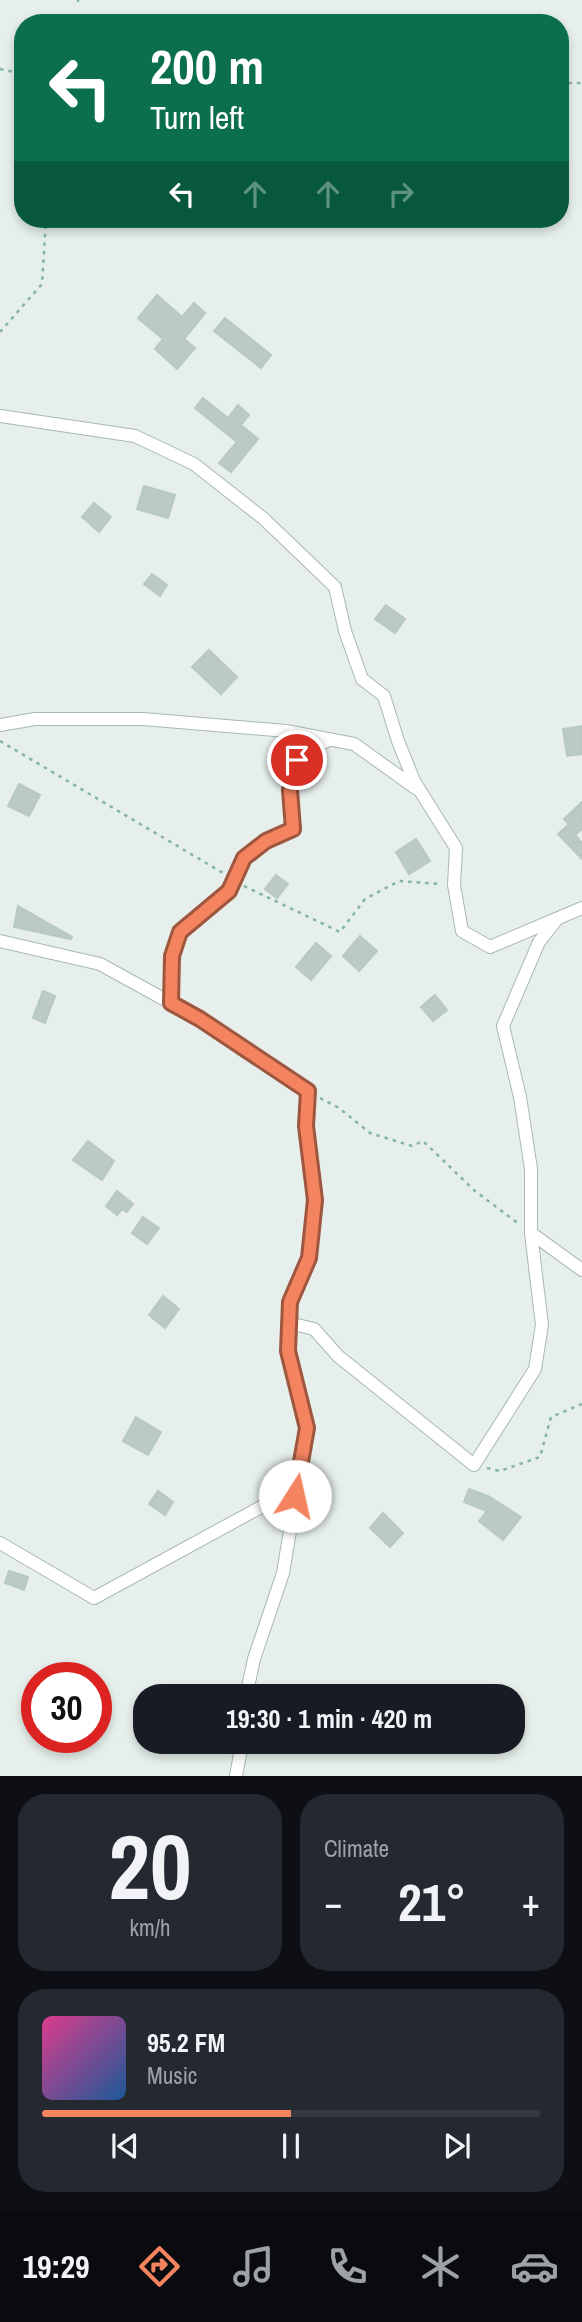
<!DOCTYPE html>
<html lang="en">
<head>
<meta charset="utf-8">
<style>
  :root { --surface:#171b24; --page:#242831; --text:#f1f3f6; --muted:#9ea1a6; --line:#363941; --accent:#f4845f }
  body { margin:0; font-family:"Archivo Narrow",sans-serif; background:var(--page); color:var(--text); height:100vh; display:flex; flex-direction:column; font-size:26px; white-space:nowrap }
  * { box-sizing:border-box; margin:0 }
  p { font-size:23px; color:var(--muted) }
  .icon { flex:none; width:38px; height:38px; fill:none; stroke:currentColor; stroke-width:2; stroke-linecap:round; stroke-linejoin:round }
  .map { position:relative; height:1776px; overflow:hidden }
  .side { display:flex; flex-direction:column; gap:18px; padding:18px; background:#0d0f14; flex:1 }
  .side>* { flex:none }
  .hud { position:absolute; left:14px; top:14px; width:555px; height:214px; border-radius:28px; box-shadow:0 4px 10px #0003; background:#0b6e4f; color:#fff; overflow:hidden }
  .speed { position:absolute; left:21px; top:1662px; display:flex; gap:14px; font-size:35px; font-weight:700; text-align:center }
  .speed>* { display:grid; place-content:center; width:91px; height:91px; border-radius:50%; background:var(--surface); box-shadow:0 4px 10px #0003; line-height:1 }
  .speed .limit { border:10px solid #d22; background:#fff; color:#111 }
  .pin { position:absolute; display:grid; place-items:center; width:60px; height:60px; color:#fff; margin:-30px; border:4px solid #fff; border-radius:50%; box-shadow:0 2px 7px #0007 }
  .me { position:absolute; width:77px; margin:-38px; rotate:10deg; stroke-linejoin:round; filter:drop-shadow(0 0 5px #0008) }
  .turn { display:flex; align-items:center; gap:24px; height:147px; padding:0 21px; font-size:32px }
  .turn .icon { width:91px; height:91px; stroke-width:2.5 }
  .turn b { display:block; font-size:49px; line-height:60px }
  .lanes { display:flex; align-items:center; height:66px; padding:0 21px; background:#0003; justify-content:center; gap:35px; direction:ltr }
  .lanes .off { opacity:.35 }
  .big { font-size:52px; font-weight:800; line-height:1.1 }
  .side .card { flex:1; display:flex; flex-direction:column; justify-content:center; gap:10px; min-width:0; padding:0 24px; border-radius:28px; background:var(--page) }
  .side .dial { align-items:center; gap:0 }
  .dial b { font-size:91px; line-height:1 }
  .song { display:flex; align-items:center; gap:21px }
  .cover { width:84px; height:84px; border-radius:10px; background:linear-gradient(135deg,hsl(330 70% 55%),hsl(210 70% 35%)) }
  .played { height:7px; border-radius:4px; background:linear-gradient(90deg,var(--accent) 50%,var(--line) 50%) }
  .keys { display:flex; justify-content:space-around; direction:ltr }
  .heat { display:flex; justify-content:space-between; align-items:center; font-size:38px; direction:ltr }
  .side .tiles { flex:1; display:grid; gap:18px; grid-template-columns:1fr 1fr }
  .card:last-child { grid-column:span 2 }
  .trip { position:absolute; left:133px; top:1684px; width:392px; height:70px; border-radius:28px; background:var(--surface); box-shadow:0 4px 10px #0003; font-weight:800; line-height:70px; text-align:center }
  .tab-bar { display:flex; height:112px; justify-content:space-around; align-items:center; background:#090b0e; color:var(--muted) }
  .tab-bar .icon { width:49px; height:49px }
  .tab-bar .current { color:var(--accent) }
  .tab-bar b { font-size:32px; color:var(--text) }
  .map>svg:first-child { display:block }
  .building { fill:#bbcac4; stroke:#b8c9c2; stroke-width:2 }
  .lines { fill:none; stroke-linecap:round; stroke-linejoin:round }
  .minor-casing { stroke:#a8b8b2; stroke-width:14 }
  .path { stroke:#86b3a5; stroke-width:2.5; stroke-dasharray:3.5 5; stroke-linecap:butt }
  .minor { stroke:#fff; stroke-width:12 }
  .route-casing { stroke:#9f563e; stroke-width:18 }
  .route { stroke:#f4845f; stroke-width:12 }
</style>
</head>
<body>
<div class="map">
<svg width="582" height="1776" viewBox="0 0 582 1776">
  <rect width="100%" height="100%" fill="#e6efeb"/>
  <g class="building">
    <path d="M157,295L182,317L194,303L205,313L184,339L195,348L177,369L155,349L163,339L138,318Z"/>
    <path d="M225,318L271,355L261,368L214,331Z"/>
    <path d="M203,398L228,418L238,405L249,415L241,425L258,439L231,472L219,463L237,442L195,408Z"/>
    <path d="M144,486L175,495L168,518L137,509Z"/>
    <path d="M94,503L111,517L99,532L82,517Z"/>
    <path d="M152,574L167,585L160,596L144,584Z"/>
    <path d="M386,605L405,619L395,633L375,619Z"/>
    <path d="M209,650L237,677L221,694L192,667Z"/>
    <path d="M582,726V754L567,756L563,729Z"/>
    <path d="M19,784L40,795L29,816L8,806Z"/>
    <path d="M582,802V829L575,835L582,843V859L558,834L569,824L564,819Z"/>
    <path d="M416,839L430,861L409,874L396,852Z"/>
    <path d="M276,875L288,884L277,898L265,889Z"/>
    <path d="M18,906L72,937L71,939L14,927Z"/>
    <path d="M360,936L377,951L359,971L343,956Z"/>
    <path d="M316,943L331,956L311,980L296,967Z"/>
    <path d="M43,991L55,996L45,1023L33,1018Z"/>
    <path d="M435,995L447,1010L433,1021L421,1007Z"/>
    <path d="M88,1141L114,1161L102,1180L73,1160Z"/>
    <path d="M117,1191L133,1204L127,1212L122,1209L117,1215L106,1206Z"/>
    <path d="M143,1217L159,1228L147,1244L132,1233Z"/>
    <path d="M163,1296L179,1309L165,1328L149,1315Z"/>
    <path d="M136,1417L161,1432L148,1455L123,1441Z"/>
    <path d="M469,1489L488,1496L521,1517L503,1540L479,1521L487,1511L464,1502Z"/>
    <path d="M158,1491L173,1502L165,1515L149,1504Z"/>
    <path d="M383,1513L403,1533L390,1547L370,1528Z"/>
    <path d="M9,1571L28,1577L24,1590L5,1583Z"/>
  </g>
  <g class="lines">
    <defs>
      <g id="minor">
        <path d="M0,416L135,436L194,464L264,519L335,587L345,631L362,679L384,696L398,741L414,781L456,848L454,885L462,931L490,947L582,908"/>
        <path d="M0,725L35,719H143L286,731L354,744L417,789"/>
        <path d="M0,941L100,964L200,1019L308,1091L306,1126L315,1200L308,1258L290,1302L288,1351L307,1428L283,1573L254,1659L246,1696"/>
        <path d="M171,1003L172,956L180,932L229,891L244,858L266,841L293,829C290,785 283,760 329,740"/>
        <path d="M531,1233L582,1270"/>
        <path d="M289,1323L314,1329L338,1356L474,1465L535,1369L542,1325L531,1233V1169L520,1097L503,1026L539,942L557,919"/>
        <path d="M0,1543L94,1598L283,1495L295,1496"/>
        <path d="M236,1776L240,1754L245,1741"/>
      </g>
    </defs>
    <use href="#minor" class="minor-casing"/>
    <g class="path">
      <path d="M78,2V0"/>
      <path d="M0,69L23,74"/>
      <path d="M560,83H582"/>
      <path d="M0,332L42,284L46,219"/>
      <path d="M0,741L223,873"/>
      <path d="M244,886L340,932L365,899L399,881L440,884"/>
      <path d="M320,1098L339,1108L370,1133L412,1146L423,1141L475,1191L519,1224"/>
      <path d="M487,1468L500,1471L540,1457L551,1417L582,1404"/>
    </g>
    <use href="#minor" class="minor"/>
  </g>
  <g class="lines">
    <defs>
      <path id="route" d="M295,1496L307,1428L288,1351L290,1302L309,1258L315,1200L306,1126L308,1091L200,1019L171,1003L172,956L180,932L229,891L244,858L266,841L293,829L290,790L297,760"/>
    </defs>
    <use href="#route" class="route-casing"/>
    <use href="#route" class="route"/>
  </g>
</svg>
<div class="speed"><div class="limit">30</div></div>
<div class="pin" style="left:297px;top:760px;background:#d93025"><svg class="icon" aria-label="arrive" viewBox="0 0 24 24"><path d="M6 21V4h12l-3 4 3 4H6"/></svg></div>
<svg class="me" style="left:295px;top:1496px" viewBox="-20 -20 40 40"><circle r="19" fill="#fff"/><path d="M0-13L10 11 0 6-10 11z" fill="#f4845f"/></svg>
<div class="trip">19:30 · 1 min · 420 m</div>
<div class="hud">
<div class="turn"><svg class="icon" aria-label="left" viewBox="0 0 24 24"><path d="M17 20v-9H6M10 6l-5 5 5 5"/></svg><div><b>200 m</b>Turn left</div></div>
<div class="lanes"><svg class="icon" aria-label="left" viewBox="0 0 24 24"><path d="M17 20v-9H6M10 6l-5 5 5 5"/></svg><svg class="icon off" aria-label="ahead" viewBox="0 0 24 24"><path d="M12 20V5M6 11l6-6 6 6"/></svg><svg class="icon off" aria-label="ahead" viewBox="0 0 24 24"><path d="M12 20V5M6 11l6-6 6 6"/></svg><svg class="icon off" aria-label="right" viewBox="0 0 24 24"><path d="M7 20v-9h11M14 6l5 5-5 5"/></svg></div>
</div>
</div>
<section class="side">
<div class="tiles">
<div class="card dial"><b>20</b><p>km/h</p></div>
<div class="card"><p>Climate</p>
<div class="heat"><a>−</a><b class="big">21°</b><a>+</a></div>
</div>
<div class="card">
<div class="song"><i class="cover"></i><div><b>95.2 FM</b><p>Music</p></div></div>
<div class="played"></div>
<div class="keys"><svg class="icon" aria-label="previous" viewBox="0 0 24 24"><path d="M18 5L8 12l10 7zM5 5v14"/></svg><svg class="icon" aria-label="pause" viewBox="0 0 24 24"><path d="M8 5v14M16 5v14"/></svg><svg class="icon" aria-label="next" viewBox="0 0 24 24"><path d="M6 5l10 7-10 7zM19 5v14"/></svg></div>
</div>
</div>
</section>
<nav class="tab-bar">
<b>19:29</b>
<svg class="icon current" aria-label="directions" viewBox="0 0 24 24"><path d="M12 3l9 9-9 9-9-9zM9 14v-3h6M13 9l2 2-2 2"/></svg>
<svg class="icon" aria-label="music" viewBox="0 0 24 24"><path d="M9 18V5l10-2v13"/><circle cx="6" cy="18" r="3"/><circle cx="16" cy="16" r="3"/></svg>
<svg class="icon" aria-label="phone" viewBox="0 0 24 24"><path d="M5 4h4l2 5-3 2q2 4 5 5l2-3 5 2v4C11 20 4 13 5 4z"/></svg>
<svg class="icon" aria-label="climate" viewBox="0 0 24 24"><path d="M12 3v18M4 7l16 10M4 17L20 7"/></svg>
<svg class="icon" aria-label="car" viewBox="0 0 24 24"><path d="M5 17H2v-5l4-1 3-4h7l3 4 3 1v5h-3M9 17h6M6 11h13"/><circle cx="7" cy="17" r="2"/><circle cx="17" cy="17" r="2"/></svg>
</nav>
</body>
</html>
